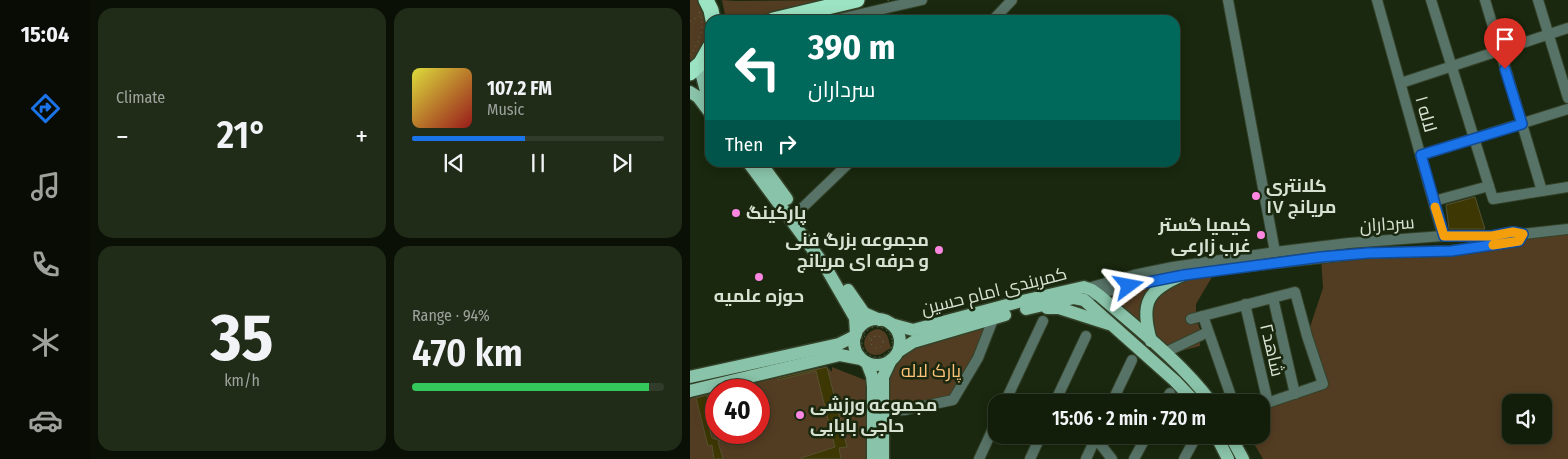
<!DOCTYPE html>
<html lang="en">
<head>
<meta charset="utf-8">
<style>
  :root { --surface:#131e0a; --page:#202b18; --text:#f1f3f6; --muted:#9da29c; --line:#323c2b; --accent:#1a73e8 }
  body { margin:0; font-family:"Fira Sans Condensed",Cairo,sans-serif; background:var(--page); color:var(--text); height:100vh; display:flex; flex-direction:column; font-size:19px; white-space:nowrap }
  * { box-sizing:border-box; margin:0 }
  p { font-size:16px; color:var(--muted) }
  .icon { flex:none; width:28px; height:28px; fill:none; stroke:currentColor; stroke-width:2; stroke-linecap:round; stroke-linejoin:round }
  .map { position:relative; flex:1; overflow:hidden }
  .panel { display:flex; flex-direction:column; gap:8px; padding:8px; background:#0a1006; width:600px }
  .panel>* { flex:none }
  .hud { position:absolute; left:15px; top:15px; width:475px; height:152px; border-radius:15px; box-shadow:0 2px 12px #0003,0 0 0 1px var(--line); background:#00695c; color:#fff; overflow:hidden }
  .buttons { position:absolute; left:812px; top:394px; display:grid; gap:10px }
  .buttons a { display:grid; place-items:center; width:50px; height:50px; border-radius:10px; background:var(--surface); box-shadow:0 2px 12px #0003,0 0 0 1px var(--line); font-size:25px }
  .speed { position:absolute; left:15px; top:379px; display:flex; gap:10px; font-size:25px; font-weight:700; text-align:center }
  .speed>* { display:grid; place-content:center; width:65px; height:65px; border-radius:50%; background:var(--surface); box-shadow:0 2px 12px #0003,0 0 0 1px var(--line); line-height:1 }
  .speed .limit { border:8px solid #d22; background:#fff; color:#111 }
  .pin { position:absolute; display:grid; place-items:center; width:42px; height:42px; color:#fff; margin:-51px -21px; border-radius:50% 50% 50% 0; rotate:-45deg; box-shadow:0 0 5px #0007 }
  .pin .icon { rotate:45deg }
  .me { position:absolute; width:55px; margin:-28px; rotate:77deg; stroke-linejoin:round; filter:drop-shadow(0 0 4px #0008) }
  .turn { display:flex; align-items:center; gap:18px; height:105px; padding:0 20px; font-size:22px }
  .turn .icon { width:65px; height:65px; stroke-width:2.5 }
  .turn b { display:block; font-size:35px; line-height:42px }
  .then { display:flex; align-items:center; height:48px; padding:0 20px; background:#0003; gap:10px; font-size:19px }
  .big { font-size:38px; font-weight:600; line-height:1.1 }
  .panel .card { flex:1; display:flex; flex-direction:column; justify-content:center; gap:8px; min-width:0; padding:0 18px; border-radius:15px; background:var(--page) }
  .panel .dial { align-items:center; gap:0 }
  .dial b { font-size:65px; line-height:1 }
  .song { display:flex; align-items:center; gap:15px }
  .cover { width:60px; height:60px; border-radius:8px; background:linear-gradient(135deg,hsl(60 70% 55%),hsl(0 70% 35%)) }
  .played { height:5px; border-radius:2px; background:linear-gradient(90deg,var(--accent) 45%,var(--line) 45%) }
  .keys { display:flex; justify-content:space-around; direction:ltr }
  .heat { display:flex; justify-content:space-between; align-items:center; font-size:28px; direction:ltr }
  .charge { height:8px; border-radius:4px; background:linear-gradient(90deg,#34c759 94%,var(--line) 0) }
  .panel .tiles { flex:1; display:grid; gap:8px; grid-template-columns:repeat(2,1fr) }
  .trip { position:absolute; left:298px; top:394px; width:282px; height:50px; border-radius:15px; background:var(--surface); box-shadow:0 2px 12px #0003,0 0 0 1px var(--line); font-weight:600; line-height:50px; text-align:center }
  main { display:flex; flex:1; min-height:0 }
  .dock { display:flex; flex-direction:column; width:90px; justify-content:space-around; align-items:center; background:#080c04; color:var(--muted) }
  .dock .icon { width:35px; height:35px }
  .dock .selected { color:var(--accent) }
  .dock b { font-size:22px; color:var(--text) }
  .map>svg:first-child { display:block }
  .green { fill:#533d22; fill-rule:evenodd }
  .building { fill:#3d3704; stroke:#555130 }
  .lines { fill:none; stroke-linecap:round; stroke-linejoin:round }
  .minor-casing { stroke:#344229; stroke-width:12 }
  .major-casing { stroke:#344229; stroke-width:15 }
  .highway-casing { stroke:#344229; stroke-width:18 }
  .path { stroke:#64715b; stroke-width:1; stroke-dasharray:1 4; stroke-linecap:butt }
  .minor { stroke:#577266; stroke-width:10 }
  .major { stroke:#89c3a9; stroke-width:12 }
  .highway { stroke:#9ce3c4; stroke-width:15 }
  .path-bridge { stroke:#64715b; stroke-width:1; stroke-dasharray:1 4; stroke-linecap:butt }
  .route-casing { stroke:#114b97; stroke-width:12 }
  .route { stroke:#1a73e8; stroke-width:9 }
  .slow { stroke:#f59e0b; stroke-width:9 }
  .poi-dot { fill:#fd86e1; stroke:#19280e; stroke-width:2 }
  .labels { text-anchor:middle; stroke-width:5; stroke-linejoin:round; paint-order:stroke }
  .street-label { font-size:18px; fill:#d8e2d2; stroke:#19280e }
  .poi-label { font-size:18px; font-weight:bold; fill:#d8e2d2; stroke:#19280e; text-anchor:start }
  .park-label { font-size:18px; fill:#fec279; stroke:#19280e }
</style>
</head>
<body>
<main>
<nav class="dock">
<b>15:04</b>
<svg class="icon selected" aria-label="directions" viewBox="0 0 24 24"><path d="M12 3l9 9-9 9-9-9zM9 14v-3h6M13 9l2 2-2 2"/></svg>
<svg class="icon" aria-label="music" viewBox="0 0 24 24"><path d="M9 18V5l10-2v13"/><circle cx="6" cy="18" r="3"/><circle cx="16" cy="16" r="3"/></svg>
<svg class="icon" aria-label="phone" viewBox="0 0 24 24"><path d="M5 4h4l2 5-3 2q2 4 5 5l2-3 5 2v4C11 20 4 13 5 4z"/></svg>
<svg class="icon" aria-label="climate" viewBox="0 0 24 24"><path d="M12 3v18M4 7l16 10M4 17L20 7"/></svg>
<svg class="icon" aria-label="car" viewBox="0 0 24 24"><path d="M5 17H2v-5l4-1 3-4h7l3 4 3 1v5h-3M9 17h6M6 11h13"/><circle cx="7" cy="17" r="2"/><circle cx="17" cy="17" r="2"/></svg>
</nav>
<section class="panel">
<div class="tiles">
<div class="card"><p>Climate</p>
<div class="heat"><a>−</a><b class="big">21°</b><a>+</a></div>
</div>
<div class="card">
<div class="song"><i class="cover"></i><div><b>107.2 FM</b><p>Music</p></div></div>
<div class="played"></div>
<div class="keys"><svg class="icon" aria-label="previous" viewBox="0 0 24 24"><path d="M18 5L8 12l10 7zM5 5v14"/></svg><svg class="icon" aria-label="pause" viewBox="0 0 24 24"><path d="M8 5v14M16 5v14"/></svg><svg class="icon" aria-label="next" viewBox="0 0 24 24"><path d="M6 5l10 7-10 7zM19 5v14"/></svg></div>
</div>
<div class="card dial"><b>35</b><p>km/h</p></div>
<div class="card"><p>Range · 94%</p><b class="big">470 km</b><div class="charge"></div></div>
</div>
</section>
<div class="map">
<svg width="878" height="459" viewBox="0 0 878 459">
  <rect width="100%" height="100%" fill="#19280e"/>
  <g class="green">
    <path d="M0,0H11C27,31 18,41 0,67Z"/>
    <path d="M32,0L46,1L141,0L102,7L53,20H36Z"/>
    <path d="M878,229V459H573L559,435H571V405L633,384L617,336L633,288L631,257L761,251L833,234ZM821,402H854V435H821Z"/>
    <path d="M499,275L522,277L506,304V319L510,329V346L491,351L466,341C462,328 456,306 467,295C476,287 489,281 499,275Z"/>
    <path d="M466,285L452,326L420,296Z"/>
    <path d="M295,326L284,358L260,397L199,406L197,380L205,363L227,344Z"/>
    <path d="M188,329C199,332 198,339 201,348C196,350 193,355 186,355C170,355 170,331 188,329Z"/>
    <path d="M142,367L180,382V459H0V398L26,392V432H69V390H35L129,368H138L142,372Z"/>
  </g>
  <g class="building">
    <path d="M785,197L795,229H759L756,205Z"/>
    <path d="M137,367L157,447L149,448L151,459H112L111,458L145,447L126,371L88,380V378Z"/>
    <path d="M17,395L24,423L23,428H19L22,438L30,441L28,442L33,459H24L22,445L18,446L6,398Z"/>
  </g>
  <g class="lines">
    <defs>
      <g id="minor">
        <path d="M538,0L585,252"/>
        <path d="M687,0L753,236"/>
        <path d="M741,0L803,199L878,187"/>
        <path d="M795,0L852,191"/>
        <path d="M848,0L878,98"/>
        <path d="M145,20L232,0"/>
        <path d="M303,20L322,0"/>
        <path d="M711,83L878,28"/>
        <path d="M731,155L878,109"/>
        <path d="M744,201L799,186"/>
        <path d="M107,213L160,162"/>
        <path d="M396,291L398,288L444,275L483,267L585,252L659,243L753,236H802L823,232L833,234L878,229"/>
        <path d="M403,295L455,282L493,275L551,267L678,253L761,251L829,241L833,234"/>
        <path d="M583,298L605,394"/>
        <path d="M555,304L578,403"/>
        <path d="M513,316L543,402"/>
        <path d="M501,319L605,292L617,336L633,384L571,405"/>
        <path d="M474,353L518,332"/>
        <path d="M316,399L329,402"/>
        <path d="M315,402L353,321"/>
        <path d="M365,402L396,336"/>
        <path d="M422,402L442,360"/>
        <path d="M475,402L480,393"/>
        <path d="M193,411L215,410L263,400L288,358L304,317"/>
        <path d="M403,435L422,459"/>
        <path d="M289,459L306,422"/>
        <path d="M340,459L351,435"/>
        <path d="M396,459L407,435"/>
        <path d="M444,459L457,435"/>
        <path d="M494,459L507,435"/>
      </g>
      <g id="major">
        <path d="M9,65L16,91L20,97"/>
        <path d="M0,92L8,97L20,113"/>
        <path d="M58,162L135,266L165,318L166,334"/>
        <path d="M70,162L97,199"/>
        <path d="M158,290L174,313L190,320"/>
        <path d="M357,308H369L419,324"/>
        <path d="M336,309L384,298L394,300L485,381L505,402"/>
        <circle cx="187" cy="342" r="23"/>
        <path d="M201,324L223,330L328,302L394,287L402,290L410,296C448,329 491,362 521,402"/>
        <path d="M461,341C450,303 457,290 493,275"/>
        <path d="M209,351L223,342L315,315"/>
        <path d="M177,363L182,376L183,387V459"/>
        <path d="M0,377L149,344L165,336"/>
        <path d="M0,391L150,355L171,359"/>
        <path d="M526,435L538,459"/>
        <path d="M540,435L553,459"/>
        <path d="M193,459V377L201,360"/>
      </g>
      <g id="highway">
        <path d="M16,0L21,10L23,20"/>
        <path d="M83,20L167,0"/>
        <path d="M0,73L11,63L20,47"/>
      </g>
    </defs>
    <use href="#minor" class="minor-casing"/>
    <use href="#major" class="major-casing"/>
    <use href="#highway" class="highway-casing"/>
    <g class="path">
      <path d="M0,21L9,16"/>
      <path d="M0,55C9,43 16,27 9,12"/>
      <circle cx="187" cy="342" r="15"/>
      <path d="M174,336L182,339"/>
      <circle cx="187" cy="342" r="6"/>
    </g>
    <use href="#minor" class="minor"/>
    <use href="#major" class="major"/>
    <use href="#highway" class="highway"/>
    <path class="path-bridge" d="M198,0L200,9"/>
  </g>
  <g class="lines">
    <defs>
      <path id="route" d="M439,286L494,275L631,257L678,253L761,251L829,241L833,234L823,232L802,236H754L731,155L832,124L815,69"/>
    </defs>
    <use href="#route" class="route-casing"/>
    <use href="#route" class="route"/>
    <path class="slow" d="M745,207L754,236H802L823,232L833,234L829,241L803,245"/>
  </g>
  <g class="poi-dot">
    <circle cx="566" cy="196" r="5"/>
    <circle cx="46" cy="213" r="5"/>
    <circle cx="571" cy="235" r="5"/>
    <circle cx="249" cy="250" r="5"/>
    <circle cx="69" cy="277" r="5"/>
    <circle cx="110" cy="415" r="5"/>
  </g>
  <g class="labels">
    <g class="street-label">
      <text transform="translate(736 114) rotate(74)" y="6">لاله ۱</text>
      <text transform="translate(697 224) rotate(-4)" y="6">سرداران</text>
      <text transform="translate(304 291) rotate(-14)" y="6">کمربندی امام حسین</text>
      <text transform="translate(582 350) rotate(77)" y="6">شاهد۲</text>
    </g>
    <g class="poi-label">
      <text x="576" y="192">کلانتری<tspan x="576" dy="21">۱۷ مریانج</tspan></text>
      <text x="56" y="219">پارکینگ</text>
      <text x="561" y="231" text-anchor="end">کیمیا گستر<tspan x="561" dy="21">غرب زارعی</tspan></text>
      <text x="239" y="246" text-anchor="end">مجموعه بزرگ فنی<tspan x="239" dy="21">و حرفه ای مریانج</tspan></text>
      <text x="69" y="302" text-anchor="middle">حوزه علمیه</text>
      <text x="120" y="411">مجموعه ورزشی<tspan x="120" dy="21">حاجی بابایی</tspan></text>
    </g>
    <g class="park-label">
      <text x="241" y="377">پارک لاله</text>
    </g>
  </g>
</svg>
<div class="buttons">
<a><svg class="icon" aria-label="sound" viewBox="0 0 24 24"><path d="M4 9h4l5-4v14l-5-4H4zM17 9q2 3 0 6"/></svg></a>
</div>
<div class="speed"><div class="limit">40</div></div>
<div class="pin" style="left:815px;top:69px;background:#d93025"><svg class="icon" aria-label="arrive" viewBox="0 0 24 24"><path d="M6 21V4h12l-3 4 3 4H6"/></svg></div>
<svg class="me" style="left:439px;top:286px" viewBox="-20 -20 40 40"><path d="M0-17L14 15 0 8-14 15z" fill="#1a73e8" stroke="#fff" stroke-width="4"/></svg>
<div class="trip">15:06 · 2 min · 720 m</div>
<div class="hud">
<div class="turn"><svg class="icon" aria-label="left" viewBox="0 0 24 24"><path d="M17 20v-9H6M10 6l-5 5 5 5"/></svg><div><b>390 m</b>سرداران</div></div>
<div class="then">Then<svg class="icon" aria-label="right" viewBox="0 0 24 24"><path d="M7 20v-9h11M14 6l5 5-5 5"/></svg></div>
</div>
</div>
</main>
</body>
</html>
